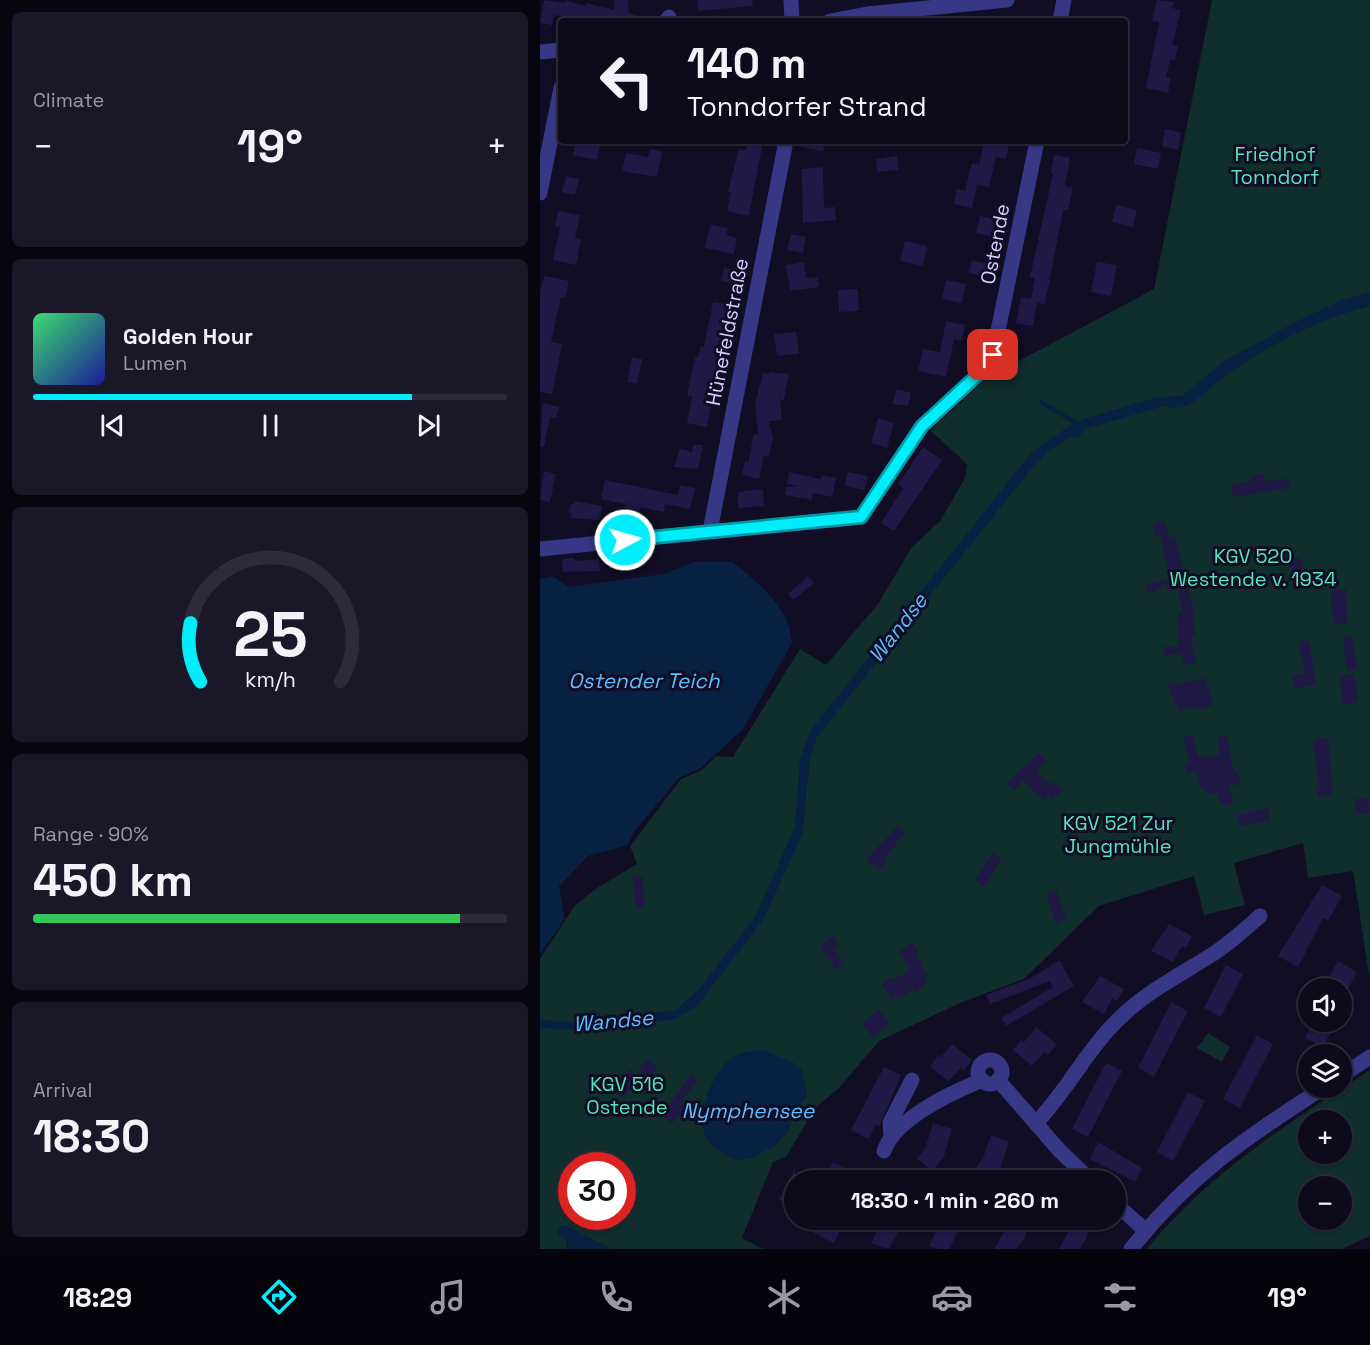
<!DOCTYPE html>
<html lang="en">
<head>
<meta charset="utf-8">
<style>
  :root { --surface:#0c0a1b; --page:#1a1828; --text:#f1f3f6; --muted:#9a9aa3; --line:#2c2b3a; --accent:#00edfb }
  body { margin:0; font-family:"Space Grotesk",sans-serif; background:var(--page); color:var(--text); height:100vh; display:flex; flex-direction:column; font-size:22px; white-space:nowrap }
  * { box-sizing:border-box; margin:0 }
  p { font-size:20px; color:var(--muted) }
  .icon { flex:none; width:33px; height:33px; fill:none; stroke:currentColor; stroke-width:2; stroke-linecap:round; stroke-linejoin:round }
  .map { position:relative; flex:1; overflow:hidden }
  .side { display:flex; flex-direction:column; gap:12px; padding:12px; background:#07060f; width:540px }
  .side>* { flex:none }
  .hud { position:absolute; left:18px; top:18px; width:570px; height:126px; border-radius:6px; box-shadow:0 2px 4px #0004,0 0 0 2px var(--line); background:#0c0a1b; color:var(--text); overflow:hidden }
  .tools { position:absolute; left:758px; top:978px; display:grid; gap:12px }
  .tools a { display:grid; place-items:center; width:54px; height:54px; border-radius:50%; background:var(--surface); box-shadow:0 2px 4px #0004,0 0 0 2px var(--line); font-size:30px }
  .speed { position:absolute; left:18px; top:1152px; display:flex; gap:12px; font-size:30px; font-weight:700; text-align:center }
  .speed>* { display:grid; place-content:center; width:78px; height:78px; border-radius:50%; background:var(--surface); box-shadow:0 2px 4px #0004,0 0 0 2px var(--line); line-height:1 }
  .speed .limit { border:9px solid #d22; background:#fff; color:#111 }
  .pin { position:absolute; display:grid; place-items:center; width:51px; height:51px; color:#fff; margin:-26px; border-radius:12px; box-shadow:0 3px 9px #0006 }
  .me { position:absolute; width:66px; margin:-33px; rotate:84deg; stroke-linejoin:round; filter:drop-shadow(0 0 4px #0008) }
  .turn { display:flex; align-items:center; gap:21px; height:126px; padding:0 30px; font-size:27px }
  .turn .icon { width:78px; height:78px; stroke-width:2.5 }
  .turn b { display:block; font-size:42px; line-height:51px }
  .big { font-size:45px; font-weight:600; line-height:1.1 }
  .side .tile { flex:1; display:flex; flex-direction:column; justify-content:center; gap:9px; min-width:0; padding:0 21px; border-radius:9px; background:var(--page) }
  .side .dial { align-items:center; gap:0 }
  .dial svg { height:156px; overflow:visible; fill:none; stroke:var(--line); stroke-width:7; stroke-linecap:round; text-anchor:middle }
  .dial text { fill:var(--text); stroke:none }
  .song { display:flex; align-items:center; gap:18px }
  .cover { width:72px; height:72px; border-radius:9px; background:linear-gradient(135deg,hsl(140 70% 55%),hsl(240 70% 35%)) }
  .played { height:6px; border-radius:3px; background:linear-gradient(90deg,var(--accent) 80%,var(--line) 80%) }
  .keys { display:flex; justify-content:space-around; direction:ltr }
  .heat { display:flex; justify-content:space-between; align-items:center; font-size:33px; direction:ltr }
  .charge { height:9px; border-radius:4px; background:linear-gradient(90deg,#34c759 90%,var(--line) 0) }
  .trip { position:absolute; left:244px; top:1170px; width:342px; height:60px; border-radius:30px; background:var(--surface); box-shadow:0 2px 4px #0004,0 0 0 2px var(--line); font-weight:600; line-height:60px; text-align:center }
  .menu { display:flex; height:96px; justify-content:space-around; align-items:center; background:#05040b; color:var(--muted) }
  .menu .icon { width:42px; height:42px }
  .menu .selected { color:var(--accent) }
  .menu b { font-size:27px; color:var(--text) }
  main { display:flex; flex:1; min-height:0 }
  .map>svg:first-child { display:block }
  .green { fill:#102e2c; fill-rule:evenodd }
  .water { fill:#082042 }
  .lines { fill:none; stroke-linecap:round; stroke-linejoin:round }
  .stream { stroke:#082042; stroke-width:4 }
  .building { fill:#201845 }
  .minor { stroke:#363785; stroke-width:15 }
  .route-casing { stroke:#009aa3; stroke-width:15 }
  .route { stroke:#00edfb; stroke-width:10 }
  .labels { text-anchor:middle; stroke-width:6; stroke-linejoin:round; paint-order:stroke }
  .park-label { font-size:20px; fill:#57e4bb; stroke:#100d24 }
  .street-label { font-size:20px; fill:#d3d0ff; stroke:#100d24 }
  .water-label { font-size:21px; font-style:italic; fill:#5ebbff; stroke:#100d24 }
</style>
</head>
<body>
<main>
<section class="side">
<div class="tile"><p>Climate</p>
<div class="heat"><a>−</a><b class="big">19°</b><a>+</a></div>
</div>
<div class="tile">
<div class="song"><i class="cover"></i><div><b>Golden Hour</b><p>Lumen</p></div></div>
<div class="played"></div>
<div class="keys"><svg class="icon" aria-label="previous" viewBox="0 0 24 24"><path d="M18 5L8 12l10 7zM5 5v14"/></svg><svg class="icon" aria-label="pause" viewBox="0 0 24 24"><path d="M8 5v14M16 5v14"/></svg><svg class="icon" aria-label="next" viewBox="0 0 24 24"><path d="M6 5l10 7-10 7zM19 5v14"/></svg></div>
</div>
<div class="tile dial"><svg viewBox="0 0 100 80">
<path d="M14 69A42 42 0 1 1 86 69"/>
<path d="M14 69A42 42 0 0 1 9 39" stroke="#00edfb"/>
<text x="50" y="56" font-size="32" font-weight="700">25</text>
<text x="50" y="72" font-size="11">km/h</text>
</svg></div>
<div class="tile"><p>Range · 90%</p><b class="big">450 km</b><div class="charge"></div></div>
<div class="tile"><p>Arrival</p><b class="big">18:30</b></div>
</section>
<div class="map">
<svg width="830" height="1249" viewBox="0 0 830 1249">
  <rect width="100%" height="100%" fill="#100d24"/>
  <g class="green">
    <path d="M672,0H830V981L813,871L768,878L763,843L694,863L705,905L664,915L654,876L559,906L484,979L420,1003L339,1041L298,1089L276,1107L246,1157L233,1162L202,1238L223,1249H71L31,1229L26,1241L28,1249H0V959L35,905L57,888L97,864L90,846L141,779L162,770L176,756L193,757L260,649L286,665L338,604L372,547L400,521L425,478L427,464L391,431L398,423L447,378L614,289ZM267,1093L265,1098L254,1109L249,1130L195,1161ZM32,1166H82V1216H32Z"/>
    <path d="M668,1033L690,1047L682,1062L657,1048Z"/>
    <path d="M830,1070V1236L802,1249H607C668,1173 749,1123 830,1070ZM801,1120V1154H768V1120ZM801,1186V1220H768V1186Z"/>
  </g>
  <g class="water">
    <path d="M830,292V306C775,320 720,349 675,384C659,397 648,413 624,406L545,429L538,437H531L510,450L488,473L277,737L270,760L262,835L223,920L157,1006L133,1020L83,1023L48,1030L0,1028V1020L43,1023L93,1013L135,1011L159,989L215,917L255,827L260,758L271,730L492,452L531,425L544,419L614,398L642,396L683,362L746,327L799,301Z"/>
    <path d="M154,562H193C219,584 250,607 252,643L203,729L161,768L139,778L94,832L88,845L48,856L19,886L25,919L0,954V579L13,576L28,587L124,574Z"/>
    <path d="M223,1050L256,1064L262,1070L267,1093L265,1098L254,1109L249,1130L237,1144L212,1158L195,1161C187,1155 175,1149 169,1141C152,1120 172,1076 188,1061C198,1052 210,1051 223,1050Z"/>
    <path d="M24,1225L71,1249H28L26,1241L17,1233L20,1226Z"/>
  </g>
  <g class="lines">
    <path class="stream" d="M501,402L538,424"/>
  </g>
  <g class="building">
    <path d="M4,0L25,3L26,1L46,6V3L74,10V0H88L89,13L98,16L58,21L37,16L36,20L14,15L12,25L0,23Z"/>
    <path d="M157,0H212L213,6L158,11Z"/>
    <path d="M617,0L634,2L632,8L641,10L632,45L638,46L635,60H630L626,77L631,78L628,93L606,88L619,22L612,21Z"/>
    <path d="M625,129L641,132L638,150L622,146Z"/>
    <path d="M35,141H61L57,160L33,155Z"/>
    <path d="M207,141H223L209,216L187,211L191,192H188L199,149L206,150Z"/>
    <path d="M256,141H285L283,151L255,146Z"/>
    <path d="M444,141H470L466,159L456,157L449,187L437,184L432,208L414,204L417,189L425,191L432,163L439,165Z"/>
    <path d="M597,148L621,153L618,169L594,164Z"/>
    <path d="M110,149L122,151L117,177L82,171L86,153L108,157Z"/>
    <path d="M514,155L530,158L525,186L533,188L528,210H523L505,304L497,303L493,326L476,323L481,297L491,299L495,278L490,277L513,174L511,173Z"/>
    <path d="M357,156L359,170L337,172L336,159Z"/>
    <path d="M283,167L284,208L295,207L296,220L263,223L262,169Z"/>
    <path d="M26,176L39,179L35,195L22,192Z"/>
    <path d="M576,205L597,210L593,227L572,222Z"/>
    <path d="M18,211L40,215L35,238L41,240L36,265L13,260L20,227L15,226Z"/>
    <path d="M440,216L458,220L454,237L436,233Z"/>
    <path d="M170,224L188,228L186,235L197,238L194,254L165,248Z"/>
    <path d="M251,234L266,237L263,253L247,250Z"/>
    <path d="M365,241L387,246L383,266L360,261Z"/>
    <path d="M432,260L446,263L443,276L429,273Z"/>
    <path d="M264,262L266,278L278,277L279,287L250,291L246,265Z"/>
    <path d="M557,262L577,265L571,296L551,292Z"/>
    <path d="M184,268L200,271L197,284L181,281Z"/>
    <path d="M4,276L29,281L25,298L21,297L11,342L22,344L12,394L0,392V292Z"/>
    <path d="M406,280L426,284L422,303L402,299Z"/>
    <path d="M318,289L319,311L299,312L298,290Z"/>
    <path d="M173,302L189,305L167,427L147,423L152,396L147,395L155,357L158,358L161,346L164,347Z"/>
    <path d="M406,321L425,325L422,341L414,339L406,377L378,371L383,349L400,352Z"/>
    <path d="M256,332L259,354L237,356L234,334Z"/>
    <path d="M92,357L102,359L97,384L87,382Z"/>
    <path d="M230,372L249,374L244,400H241L239,387L242,420L229,421L233,438L229,457L224,456L219,479L202,475L205,461L208,462L214,434L218,435L215,404L223,373L229,374Z"/>
    <path d="M357,389L371,393L368,406L352,404Z"/>
    <path d="M3,403L19,407L16,418L10,417L4,447H0Z"/>
    <path d="M338,418L354,423L347,448L331,443Z"/>
    <path d="M153,445H163L158,469L134,467L140,449L152,452Z"/>
    <path d="M383,447L402,460L354,531L341,523L363,488L358,484Z"/>
    <path d="M4,471L16,474L10,502L0,500Z"/>
    <path d="M249,472L281,479L282,475L296,478L292,497L273,493L272,500L245,495L247,487L257,486L247,484Z"/>
    <path d="M308,472L328,476L325,490L305,486Z"/>
    <path d="M724,474L725,481L748,479L749,488L693,497L691,485L711,481L710,476Z"/>
    <path d="M65,480L138,495L140,485L155,488L150,509L125,504L124,512L101,507L99,512L84,508L85,504L61,499Z"/>
    <path d="M223,489L224,506L198,508V492Z"/>
    <path d="M34,501L62,506L59,520L31,518L32,514L29,513L31,504H34Z"/>
    <path d="M624,520L630,539L635,538L653,607L655,636L650,637L656,662L644,665L641,654L624,655L623,647L639,646L638,614L643,613L638,589L627,591L626,583L610,594L605,587L611,583L630,579L620,535L616,536L613,526Z"/>
    <path d="M761,557L764,576L752,577L749,559Z"/>
    <path d="M34,558L35,561L59,559L60,571L23,572L22,559Z"/>
    <path d="M268,576L274,583L253,600L248,594Z"/>
    <path d="M791,589H806L807,623L796,625L791,610Z"/>
    <path d="M812,636L817,669L807,670L803,638Z"/>
    <path d="M769,641L776,684L755,688L753,676L765,674L759,642Z"/>
    <path d="M814,674L818,702L803,704L800,676Z"/>
    <path d="M665,678L673,705L655,709L654,706L639,710L628,686Z"/>
    <path d="M652,735L658,758L680,754L677,738L687,736L694,773L698,772L700,784L688,786L693,802L682,806L678,793H665L663,786L660,787L656,771L647,773L645,763L650,762L643,738Z"/>
    <path d="M788,738L793,794L778,797L776,787H779L773,740Z"/>
    <path d="M499,753L506,760L496,772L511,785L514,782L523,789L513,799L508,795L503,800L483,780L474,790L467,783Z"/>
    <path d="M829,797L830,812L816,814L815,799Z"/>
    <path d="M728,808L730,820L699,826L697,815Z"/>
    <path d="M358,826L365,833L354,844L356,846L344,858L347,861L340,869L335,865L334,866L326,859Z"/>
    <path d="M453,853L461,858L445,887L435,880Z"/>
    <path d="M93,876H102L105,908L96,907Z"/>
    <path d="M782,885L802,896L788,921L783,918L758,967L738,956Z"/>
    <path d="M516,890L526,919L516,924L506,894Z"/>
    <path d="M629,924L652,936L646,948L642,946L633,962L611,951Z"/>
    <path d="M293,936L299,946L295,949L304,964L296,969L281,947Z"/>
    <path d="M372,943L378,952L375,955L382,963L380,965L388,976L384,979L387,983L375,992L373,989L358,999L356,996L352,999L342,984L353,977L355,980L370,969L359,952Z"/>
    <path d="M519,960L534,986L466,1026L461,1018L513,987L510,981L450,1004L446,995L491,978Z"/>
    <path d="M798,961L817,972L801,1002V988L784,985Z"/>
    <path d="M686,965L703,974L681,1017L664,1008Z"/>
    <path d="M560,976L584,989L577,1001L572,998L564,1014L542,1002Z"/>
    <path d="M631,1002L648,1011L614,1077L598,1068Z"/>
    <path d="M339,1010L350,1024L333,1037L322,1023Z"/>
    <path d="M773,1022H796L783,1047L765,1038Z"/>
    <path d="M496,1027L517,1044L508,1055L504,1052L492,1066L473,1050L481,1040L484,1042Z"/>
    <path d="M717,1035L733,1044L700,1108L683,1099Z"/>
    <path d="M412,1044L432,1060L424,1070L421,1068L408,1081L390,1067L398,1055L401,1057Z"/>
    <path d="M107,1059L118,1067L110,1078L99,1069Z"/>
    <path d="M566,1063L582,1071L548,1137L532,1129Z"/>
    <path d="M344,1067L361,1075L339,1127L335,1125L329,1139L311,1130Z"/>
    <path d="M89,1069L98,1076L83,1098L73,1090Z"/>
    <path d="M151,1074L158,1079L141,1102L150,1109L144,1117L141,1115L132,1123L121,1116Z"/>
    <path d="M648,1092L665,1101L633,1161L617,1152Z"/>
    <path d="M393,1123L412,1129L404,1156L393,1171L377,1159L386,1146Z"/>
    <path d="M451,1135L469,1142L460,1169L452,1180H428L443,1158Z"/>
    <path d="M558,1142L602,1168L595,1182L550,1159Z"/>
    <path d="M293,1162L330,1180H284Z"/>
    <path d="M255,1168V1208L239,1200Z"/>
    <path d="M281,1220H305L294,1243L274,1233Z"/>
    <path d="M343,1220H364L349,1249L331,1243Z"/>
    <path d="M402,1220H424L409,1249H396L389,1246Z"/>
    <path d="M471,1220H491L485,1237L477,1249H454Z"/>
    <path d="M535,1220H553L546,1239L540,1249H519Z"/>
  </g>
  <g class="lines">
    <g class="minor">
      <path d="M251,0L252,21"/>
      <path d="M126,21L129,17"/>
      <path d="M290,21L327,14L467,0"/>
      <path d="M520,21L524,0"/>
      <path d="M0,52L21,50"/>
      <path d="M0,193L21,88"/>
      <path d="M170,531L246,141"/>
      <path d="M0,549L321,517L382,426L444,369L453,355L497,141"/>
      <circle cx="450" cy="1072" r="12"/>
      <path d="M801,1076L830,1057"/>
      <path d="M458,1080L519,1150L550,1180"/>
      <path d="M496,1123C528,1090 548,1047 582,1016C609,990 642,974 673,954C690,943 705,929 720,916"/>
      <path d="M351,1138L350,1123L372,1080"/>
      <path d="M344,1151C355,1118 411,1093 442,1080"/>
      <path d="M576,1204L606,1231"/>
      <path d="M591,1249C650,1175 705,1138 783,1088"/>
    </g>
  </g>
  <g class="lines">
    <defs>
      <path id="route" d="M85,540L321,517L382,426L444,369L453,355"/>
    </defs>
    <use href="#route" class="route-casing"/>
    <use href="#route" class="route"/>
  </g>
  <g class="labels">
    <g class="park-label">
      <text x="735" y="161">Friedhof<tspan x="735" dy="23">Tonndorf</tspan></text>
      <text x="713" y="563">KGV 520<tspan x="713" dy="23">Westende v. 1934</tspan></text>
      <text x="578" y="830">KGV 521 Zur<tspan x="578" dy="23">Jungmühle</tspan></text>
      <text x="87" y="1091">KGV 516<tspan x="87" dy="23">Ostende</tspan></text>
    </g>
    <g class="street-label">
      <text transform="translate(455 244) rotate(-79)" y="7">Ostende</text>
      <text transform="translate(187 332) rotate(-79)" y="7">Hünefeldstraße</text>
    </g>
    <g class="water-label">
      <text transform="translate(358 628) rotate(-52)" y="7">Wandse</text>
      <text x="104" y="688">Ostender Teich</text>
      <text transform="translate(73 1021) rotate(-5)" y="7">Wandse</text>
      <text x="208" y="1118">Nymphensee</text>
    </g>
  </g>
</svg>
<div class="tools">
<a><svg class="icon" aria-label="sound" viewBox="0 0 24 24"><path d="M4 9h4l5-4v14l-5-4H4zM17 9q2 3 0 6"/></svg></a>
<a><svg class="icon" aria-label="layers" viewBox="0 0 24 24"><path d="M12 4l9 5-9 5-9-5zM3 14l9 5 9-5"/></svg></a>
<a>+</a>
<a>−</a>
</div>
<div class="speed"><div class="limit">30</div></div>
<div class="pin" style="left:453px;top:355px;background:#d93025"><svg class="icon" aria-label="arrive" viewBox="0 0 24 24"><path d="M6 21V4h12l-3 4 3 4H6"/></svg></div>
<svg class="me" style="left:85px;top:540px" viewBox="-20 -20 40 40"><circle r="17" fill="#00edfb" stroke="#fff" stroke-width="3"/><path d="M0-11L8 9 0 5-8 9z" fill="#fff"/></svg>
<div class="trip">18:30 · 1 min · 260 m</div>
<div class="hud">
<div class="turn"><svg class="icon" aria-label="left" viewBox="0 0 24 24"><path d="M17 20v-9H6M10 6l-5 5 5 5"/></svg><div><b>140 m</b>Tonndorfer Strand</div></div>
</div>
</div>
</main>
<nav class="menu">
<b>18:29</b>
<svg class="icon selected" aria-label="directions" viewBox="0 0 24 24"><path d="M12 3l9 9-9 9-9-9zM9 14v-3h6M13 9l2 2-2 2"/></svg>
<svg class="icon" aria-label="music" viewBox="0 0 24 24"><path d="M9 18V5l10-2v13"/><circle cx="6" cy="18" r="3"/><circle cx="16" cy="16" r="3"/></svg>
<svg class="icon" aria-label="phone" viewBox="0 0 24 24"><path d="M5 4h4l2 5-3 2q2 4 5 5l2-3 5 2v4C11 20 4 13 5 4z"/></svg>
<svg class="icon" aria-label="climate" viewBox="0 0 24 24"><path d="M12 3v18M4 7l16 10M4 17L20 7"/></svg>
<svg class="icon" aria-label="car" viewBox="0 0 24 24"><path d="M5 17H2v-5l4-1 3-4h7l3 4 3 1v5h-3M9 17h6M6 11h13"/><circle cx="7" cy="17" r="2"/><circle cx="17" cy="17" r="2"/></svg>
<svg class="icon" aria-label="filters" viewBox="0 0 24 24"><path d="M4 7h16M4 17h16"/><circle cx="9" cy="7" r="2"/><circle cx="15" cy="17" r="2"/></svg>
<b>19°</b>
</nav>
</body>
</html>
